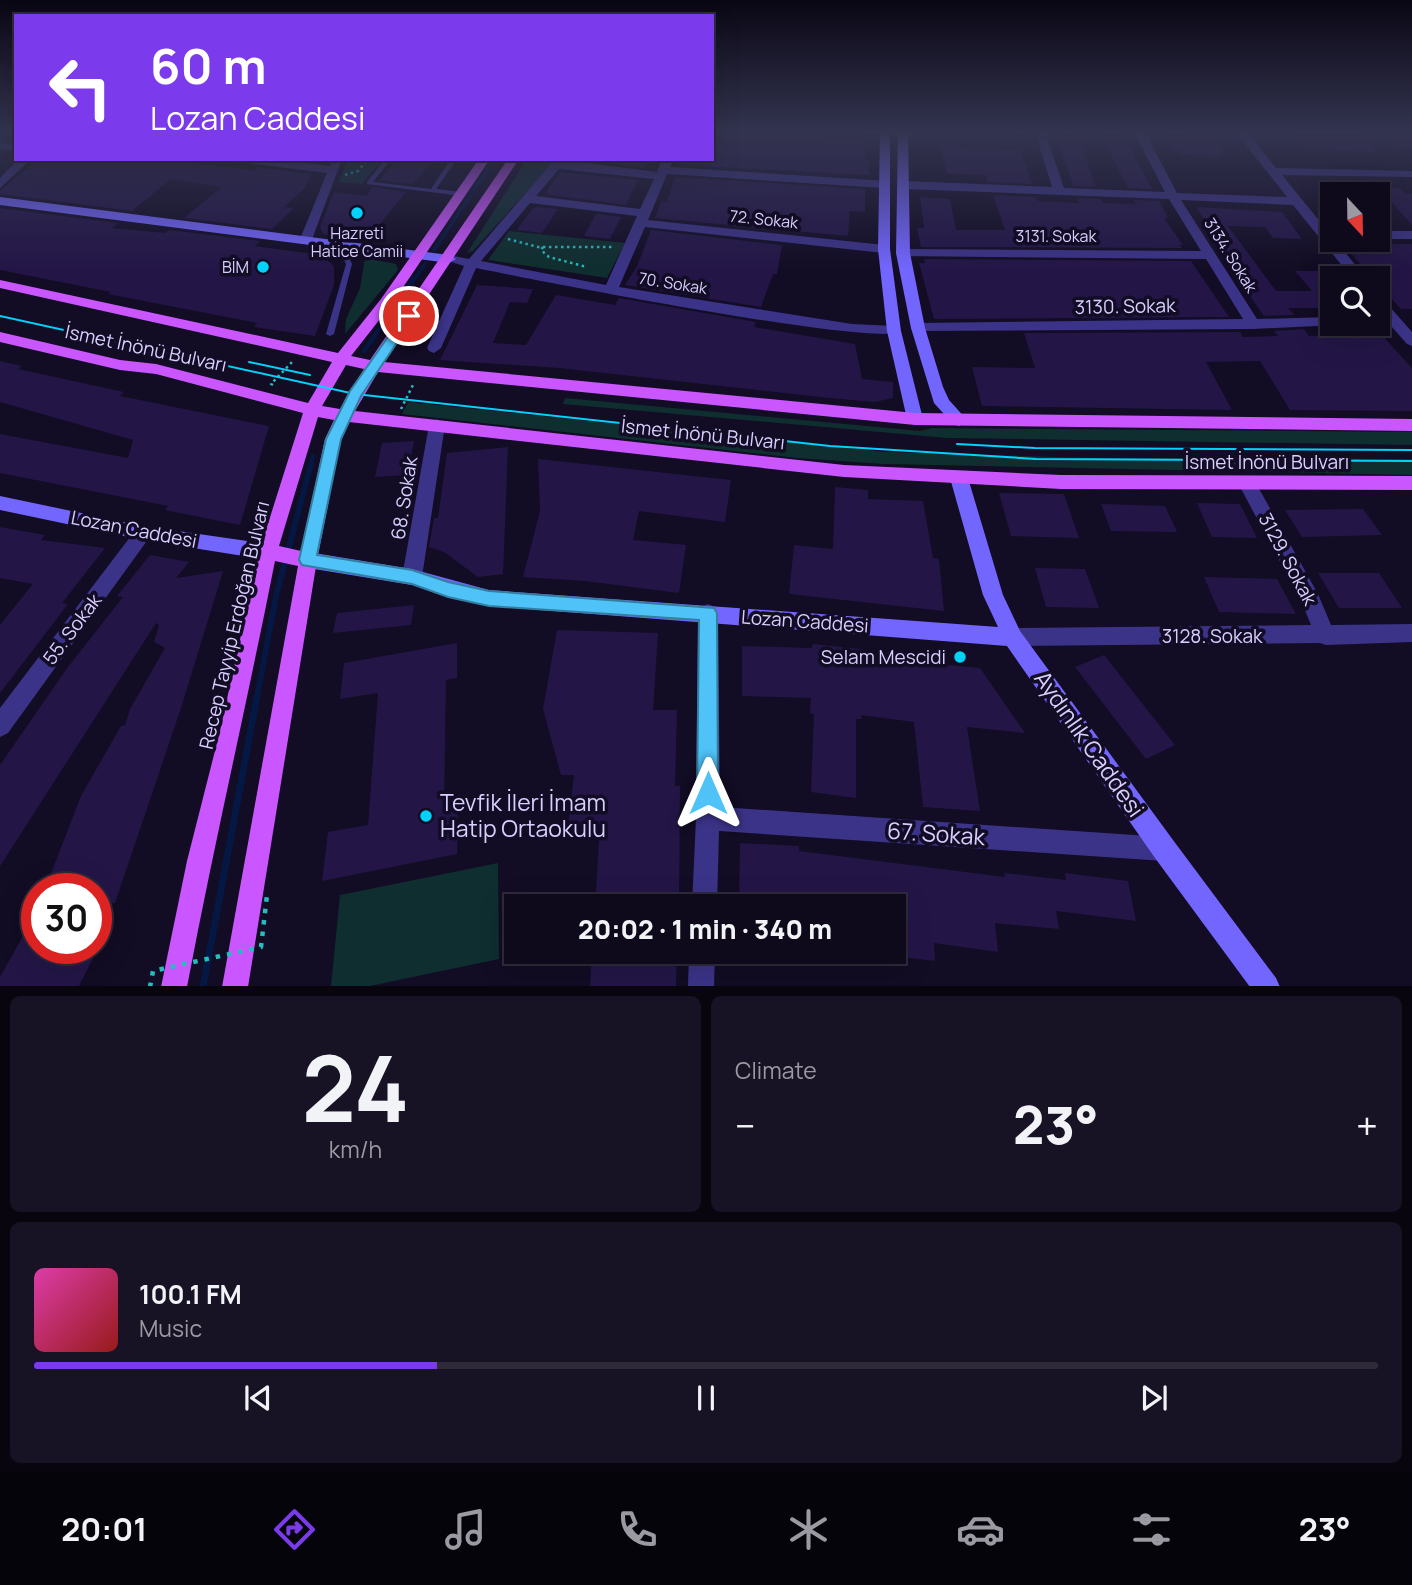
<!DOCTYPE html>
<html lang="en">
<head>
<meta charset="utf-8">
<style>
  :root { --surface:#0e091b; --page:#171224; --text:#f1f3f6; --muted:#9b9aa3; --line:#2e2a3a; --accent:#7c3aed }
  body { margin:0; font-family:Manrope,sans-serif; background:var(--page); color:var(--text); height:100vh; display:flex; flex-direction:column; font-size:26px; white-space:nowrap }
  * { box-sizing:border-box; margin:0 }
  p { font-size:23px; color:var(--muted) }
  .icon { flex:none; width:38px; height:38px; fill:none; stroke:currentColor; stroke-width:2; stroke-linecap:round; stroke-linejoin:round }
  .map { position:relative; height:986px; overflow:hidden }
  .drawer { display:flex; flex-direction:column; gap:10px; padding:10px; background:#08050f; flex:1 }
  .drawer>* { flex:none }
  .banner { position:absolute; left:14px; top:14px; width:700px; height:147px; border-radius:0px; box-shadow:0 7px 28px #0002,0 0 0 2px var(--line); background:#7c3aed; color:#fff; overflow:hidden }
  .needle { width:46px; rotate:158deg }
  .buttons { position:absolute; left:1320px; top:182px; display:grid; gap:14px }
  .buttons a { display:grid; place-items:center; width:70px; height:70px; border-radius:0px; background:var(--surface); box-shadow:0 7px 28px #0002,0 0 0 2px var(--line); font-size:35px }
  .speed { position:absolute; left:21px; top:873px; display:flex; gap:14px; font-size:35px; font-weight:700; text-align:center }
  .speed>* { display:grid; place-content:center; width:91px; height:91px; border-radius:50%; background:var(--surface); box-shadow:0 7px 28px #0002,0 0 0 2px var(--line); line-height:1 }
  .speed .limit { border:10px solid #d22; background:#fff; color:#111 }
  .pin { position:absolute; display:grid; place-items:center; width:60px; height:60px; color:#fff; margin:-30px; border:4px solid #fff; border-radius:50%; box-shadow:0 2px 7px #0007 }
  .me { position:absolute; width:77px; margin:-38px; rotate:0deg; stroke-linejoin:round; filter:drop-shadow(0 0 5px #0008) }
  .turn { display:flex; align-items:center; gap:24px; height:147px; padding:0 21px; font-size:32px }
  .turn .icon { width:91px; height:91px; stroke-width:2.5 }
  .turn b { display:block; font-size:49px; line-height:60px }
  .big { font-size:52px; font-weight:800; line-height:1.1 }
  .drawer .card { flex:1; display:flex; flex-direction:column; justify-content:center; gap:10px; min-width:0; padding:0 24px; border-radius:10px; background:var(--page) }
  .drawer .dial { align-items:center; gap:0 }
  .dial b { font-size:91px; line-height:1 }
  .song { display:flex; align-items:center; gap:21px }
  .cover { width:84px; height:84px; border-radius:10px; background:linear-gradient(135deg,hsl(320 70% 55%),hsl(0 70% 35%)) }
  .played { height:7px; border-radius:4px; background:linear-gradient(90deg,var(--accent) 30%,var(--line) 30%) }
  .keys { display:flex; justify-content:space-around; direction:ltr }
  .heat { display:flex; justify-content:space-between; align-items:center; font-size:38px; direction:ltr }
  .drawer .tiles { flex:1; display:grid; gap:10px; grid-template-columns:1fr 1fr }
  .card:last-child { grid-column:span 2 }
  .trip { position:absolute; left:504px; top:894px; width:402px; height:70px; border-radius:0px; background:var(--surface); box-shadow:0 7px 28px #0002,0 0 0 2px var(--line); font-weight:800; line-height:70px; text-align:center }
  .dock { display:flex; height:112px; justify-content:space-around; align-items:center; background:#06040b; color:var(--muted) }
  .dock .icon { width:49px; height:49px }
  .dock .selected { color:var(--accent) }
  .dock b { font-size:32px; color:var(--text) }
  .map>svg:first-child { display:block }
  .green { fill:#0f2e2f }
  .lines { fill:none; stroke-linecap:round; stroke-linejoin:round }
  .stream-far3 { stroke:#051844; stroke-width:3.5 }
  .stream-far2 { stroke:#051844; stroke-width:4.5 }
  .stream-far1 { stroke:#051844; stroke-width:6 }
  .stream { stroke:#051844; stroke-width:7 }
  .building { fill:#231647 }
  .path { stroke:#24bebf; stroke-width:2.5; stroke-dasharray:2.5 3.5; stroke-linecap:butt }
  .service { fill:#3b3387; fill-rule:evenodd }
  .minor { fill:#3b3387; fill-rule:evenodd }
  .secondary { fill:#7366ff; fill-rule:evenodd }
  .primary { fill:#ca56ff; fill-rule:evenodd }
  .tram { stroke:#00d2fa; stroke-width:2 }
  .path-bridge { stroke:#24bebf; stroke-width:4.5; stroke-dasharray:4.5 7; stroke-linecap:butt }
  .route { fill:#4fc3f7; stroke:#337fa1; stroke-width:2 }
  .poi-dot { fill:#00d2fa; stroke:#120c24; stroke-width:2.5 }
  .labels { text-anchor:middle; stroke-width:7; stroke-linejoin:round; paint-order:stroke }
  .far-street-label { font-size:16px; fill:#d8cfff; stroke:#120c24 }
  .far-poi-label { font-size:16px; fill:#d8cfff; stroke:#120c24 }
  .street-label { font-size:19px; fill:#d8cfff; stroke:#120c24 }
  .poi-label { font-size:19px; fill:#d8cfff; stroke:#120c24; text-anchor:end }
  .near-street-label { font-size:23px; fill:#d8cfff; stroke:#120c24 }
  .near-poi-label { font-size:23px; fill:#d8cfff; stroke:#120c24; text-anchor:start }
</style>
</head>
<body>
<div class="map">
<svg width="1412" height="987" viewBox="0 0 1412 987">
  <rect width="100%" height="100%" fill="#120c24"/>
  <g class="green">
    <path d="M348,159H383L362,184L339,182Z"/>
    <path d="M527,159H556L473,251L467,253Z"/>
    <path d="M509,231L625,243L607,278L488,260Z"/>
    <path d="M365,258L396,264L398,270L345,334L346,319L360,288Z"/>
    <path d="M565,398L920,431L932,428L1412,432V445L947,438L563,404Z"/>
    <path d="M408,402L885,452L1094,458L1412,459V475L884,464L797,458L402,414Z"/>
    <path d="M498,863L499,959L370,986H331L340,895Z"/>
  </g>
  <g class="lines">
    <g class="stream-far3">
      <path d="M434,250L495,159"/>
      <path d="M413,281L425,264"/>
    </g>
    <g class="stream-far2">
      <path d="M364,351L414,279"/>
      <path d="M310,466L313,456"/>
    </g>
    <path class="stream-far1" d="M257,697L276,596L311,464"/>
    <path class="stream" d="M203,987L257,696"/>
  </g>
  <g class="building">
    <path d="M712,132L865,139V160H869V175L679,165L681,159H712Z"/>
    <path d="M1058,132H1076L1096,187L1073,186L1058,141Z"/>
    <path d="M1100,132H1122L1152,189L1128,188Z"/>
    <path d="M1168,132L1207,134L1209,137H1215L1224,153H1218L1221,157L1180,154L1178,151L1171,150L1163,134L1170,135Z"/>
    <path d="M1297,132L1360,133L1377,152L1332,150L1328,146L1297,144Z"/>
    <path d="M1383,134L1412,136V149L1396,148Z"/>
    <path d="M941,147L1021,150L1032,184L988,182L986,175L947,173Z"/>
    <path d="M38,159H166L255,171V167L311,174L305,188L284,207L294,208L272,229L184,218L222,187L171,179L132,211L0,194V191Z"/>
    <path d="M398,159H435L412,184L380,180Z"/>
    <path d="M578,159H648L644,168Z"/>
    <path d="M560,172L638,180L626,205L545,194Z"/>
    <path d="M675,177L865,189V212L850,211L848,236L655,218L661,201L667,202Z"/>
    <path d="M373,187L406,192L368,239L323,234L320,227L334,192L366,196Z"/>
    <path d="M1379,188H1399L1404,193L1412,194V225Z"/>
    <path d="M993,195L1036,197L1038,201L1079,203L1077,198L1101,199L1103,203L1136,204L1134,200L1159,201L1168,218H1164L1183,245H1180L1182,248L921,247L917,228H924L920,197L950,199L956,230H1005Z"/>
    <path d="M537,207L558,209L542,233L517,230L532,209Z"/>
    <path d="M1196,207L1282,212L1302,239L1273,238L1265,227L1228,226L1276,291H1312L1295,271H1332V314L1325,308H1288L1294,315L1264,316L1241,284H1246Z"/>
    <path d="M0,208L118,223L112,228L165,233L169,230L260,241L255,246L321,255L334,266V285L315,336L254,327L257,323L108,294L111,292L0,270Z"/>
    <path d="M596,214L621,217L610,239L584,236Z"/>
    <path d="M651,230L782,245L777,274H773L761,307L625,285L637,266Z"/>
    <path d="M1387,244H1412V309H1401L1377,283V278H1372L1345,246H1389Z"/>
    <path d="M924,259L1191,261L1229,317L934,319L919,263H925Z"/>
    <path d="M477,285L533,289L527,303L510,302L493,343L526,345L556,295L615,305L619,298L756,322L754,327L855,344L862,379L893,382V398L875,402L829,398L559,368L440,360Z"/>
    <path d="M1304,329L1309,336L1380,333L1412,368V411L1290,410L1260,361L1206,362L1232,410L982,406L972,367L1035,368L1024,333L1240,332L1243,337L1278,336L1274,331Z"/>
    <path d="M0,361L22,366L18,369L124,392L120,396L269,426L240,525L165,510L168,506L0,473V434L128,458L133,440L0,402Z"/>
    <path d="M414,441L408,475L375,477L382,443Z"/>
    <path d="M508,447L503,574L478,577L444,552L429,547L434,518H438L447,453Z"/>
    <path d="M538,459L731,480L725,522L639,511L633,540L686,545L679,593L585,581L523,577L540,511Z"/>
    <path d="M835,487L868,490V499L923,501L933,558L939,559L944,611L789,594L794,545L833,549Z"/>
    <path d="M999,493L1064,494L1079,538L1011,536Z"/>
    <path d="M1197,503L1240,504L1257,538L1212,537Z"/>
    <path d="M1101,504L1165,506L1177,532L1111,531Z"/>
    <path d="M1363,509L1382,535L1302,537L1285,510Z"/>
    <path d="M0,527L45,535L41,540L105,548L62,603L68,604L0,693V625L33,584L0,578Z"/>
    <path d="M150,555L189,562L176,578L223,571L181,708L115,903L96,905V889H45L81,796L121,726L125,725L130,709L165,648L154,642L159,625L156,623L0,866V765L68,667L123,597L117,596Z"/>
    <path d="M1035,568L1085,569L1099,608L1046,607Z"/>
    <path d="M1318,573H1379L1402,608H1339Z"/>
    <path d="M1204,577L1277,579L1296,614L1219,612Z"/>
    <path d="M414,605L411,625L333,633L337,613Z"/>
    <path d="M557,630L658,633L653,710H677L675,786H680L679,906H595L600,826L568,825L574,775H561L543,709Z"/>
    <path d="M457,643V678L446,680L444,810L458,808L457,854L322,881L328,832L368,825L378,693L340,699L344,663Z"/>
    <path d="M813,644L861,649V653L917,662L980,668L1025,733L967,727L980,811L923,807L914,722L861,715L862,719H856V798L811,792L814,714L810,713L811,698L742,696V646L812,648Z"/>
    <path d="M1104,655L1175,745L1146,759L1075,667Z"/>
    <path d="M740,843L799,846V851L1005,877L1004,873L1066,880L1065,873L1128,881L1136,921L1056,911L1059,929L995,923L998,952L934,943L935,961L894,956V906H739Z"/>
    <path d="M37,911V948H98L79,986H0V977Z"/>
    <path d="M592,952H677L676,986H590Z"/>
  </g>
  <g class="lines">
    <g class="path">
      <path d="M345,175L358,171L368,159"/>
      <path d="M508,239L538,247H615"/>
      <path d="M543,247L541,250L549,257L587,267"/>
      <path d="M273,385L271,384L293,361"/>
      <path d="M401,409L413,385"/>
    </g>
    <g class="service">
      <path d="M385,159H391L373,182L431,189L451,159H457L436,189L462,192L465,194L462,196L367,184V182Z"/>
      <path d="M321,240L347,254L352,264L334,334L330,336L326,334L346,264L342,256L319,243L318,242Z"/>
    </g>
    <g class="minor">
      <path d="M867,132H890V133L885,136Z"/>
      <path d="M1035,132H1045L1064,188L1165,192L1134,132H1145L1177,193L1287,197L1236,132H1247L1276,168L1412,171V177L1282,175L1366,278H1352L1293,205L1181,200L1257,319L1332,317V324L1337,325L1253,329L913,331L911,328L913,325L918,323L1243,319L1206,259L898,256L896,253L903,249L1201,251L1169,199L904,189L898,185L904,181L1052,187Z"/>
      <path d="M0,143L16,145V151L0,149Z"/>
      <path d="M19,159H31L0,188V178Z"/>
      <path d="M234,159H270L330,166L334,159H342L311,242L306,243L300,239L327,173L239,162Z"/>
      <path d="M555,159L657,172L662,159H674L670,167L888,181L890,184L884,188L667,174L648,220L884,245L890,249L884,253L645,227L619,287L852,324L894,326L901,331C884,349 525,278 476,268L441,348L434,353L429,351L427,348L464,266L442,259L449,255L469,259ZM559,169L654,179L640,209L536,196ZM530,203L637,216L606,285L481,261Z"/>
      <rect x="1377" y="231" width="35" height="8"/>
      <path d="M1377,297L1382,298L1412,332V346L1407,344L1377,310Z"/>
      <path d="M437,419L445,425L422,577L419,583L412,585L405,583L402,577L429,425Z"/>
      <path d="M1247,476L1253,478L1318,594L1331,625L1412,624V642L1326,645L1320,643L1013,646L1006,643L1003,637L1006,631L1013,628L1311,625L1302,603L1238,483L1241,478Z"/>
      <path d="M143,526L149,528L152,533L149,538L8,733L0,737V708L137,528Z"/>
      <path d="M708,604L715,607L718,613L720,807L1164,837L1173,840L1176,849L1173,858L1164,861L719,831L717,906H692L696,818L698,613L701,607Z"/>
      <path d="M689,952H715L714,987H688Z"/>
    </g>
    <g class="secondary">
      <path d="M880,132H890V249L901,331L923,419L915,425L907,419L887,331L878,249Z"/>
      <path d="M898,132H908L910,253L925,328L943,387L949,400L967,420L959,426L953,424L934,403L911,328L896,253Z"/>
      <path d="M0,197L449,255L456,259L449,263L0,205Z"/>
      <path d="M959,471L965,473L968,478L1003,595L1020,631L1173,840L1276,978L1280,987H1250L1155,858L1007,646L489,606L448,597L412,585L308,568L301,566L299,560L301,554L308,552L412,569L489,590L998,627L983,595L950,478L953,473Z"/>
      <path d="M0,496L143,526L268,544L275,547L277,552L275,557L268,560L143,540L0,510Z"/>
    </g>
    <path class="primary" d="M479,159H490L391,305L351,356L370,360L508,159H519L384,362L915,413L1412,419V431L915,425L378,372L355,411L844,465L1061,475L1412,476V490L1061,489L844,477L349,422L341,439L317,560L248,987H222L298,566L275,561C247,703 214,844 187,987H161L187,861L220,731L259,552L303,413L156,374L120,370L0,342V332L120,360L156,364L308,403L332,362L0,288V280L338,353L381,299ZM346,365L364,369L340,409L322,406ZM318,417L334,420L325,439L301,551L279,546Z"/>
    <g class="tram">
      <path d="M0,316L355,394L830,446L1036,459L1412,461"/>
      <path d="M249,362L310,375"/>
      <path d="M957,444L1035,448L1412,450"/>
    </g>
    <path class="path-bridge" d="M150,987L153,971L261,947L267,895"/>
  </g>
  <linearGradient id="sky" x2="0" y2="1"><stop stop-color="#0a0714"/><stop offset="0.49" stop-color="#333450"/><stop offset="1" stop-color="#333450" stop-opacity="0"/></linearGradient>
  <rect width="1412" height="270" fill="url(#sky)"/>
  <path class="route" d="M409,312L415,316L361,396L341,439L317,555L412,570L448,582L489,591L714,608L717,613L718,793L715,800L708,803L700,800L697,793L699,620L489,606L448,597L412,584L302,565L299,560L326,439L350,391L404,314Z"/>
  <g class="poi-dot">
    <circle cx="357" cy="213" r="7"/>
    <circle cx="263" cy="267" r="7"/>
    <circle cx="960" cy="657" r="7"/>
    <circle cx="426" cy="816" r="7"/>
  </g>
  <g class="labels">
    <g class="far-street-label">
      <text transform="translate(764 219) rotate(6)" y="6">72. Sokak</text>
      <text x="1056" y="242">3131. Sokak</text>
      <text transform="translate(1231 255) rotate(58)" y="6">3134. Sokak</text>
      <text transform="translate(673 283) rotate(9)" y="6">70. Sokak</text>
    </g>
    <g class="far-poi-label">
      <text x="357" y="239">Hazreti<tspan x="357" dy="18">Hatice Camii</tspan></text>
      <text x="249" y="273" text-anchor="end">BİM</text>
    </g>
    <g class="street-label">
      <text transform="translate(1125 306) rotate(-1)" y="7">3130. Sokak</text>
      <text transform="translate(146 348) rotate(12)" y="7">İsmet İnönü Bulvarı</text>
      <text transform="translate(703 434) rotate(6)" y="7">İsmet İnönü Bulvarı</text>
      <text x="1267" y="469">İsmet İnönü Bulvarı</text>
      <text transform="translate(404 498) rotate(-81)" y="7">68. Sokak</text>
      <text transform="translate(134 529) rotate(11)" y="7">Lozan Caddesi</text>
      <text transform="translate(1288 559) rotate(62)" y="7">3129. Sokak</text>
      <text transform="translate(805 621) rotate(4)" y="7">Lozan Caddesi</text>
      <text transform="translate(234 625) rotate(-77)" y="7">Recep Tayyip Erdoğan Bulvarı</text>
      <text transform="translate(72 629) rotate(-53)" y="7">55. Sokak</text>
      <text x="1212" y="643">3128. Sokak</text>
    </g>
    <g class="poi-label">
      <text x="946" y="664">Selam Mescidi</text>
    </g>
    <g class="near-street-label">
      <text transform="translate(1089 744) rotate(55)" y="8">Aydınlık Caddesi</text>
      <text transform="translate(936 834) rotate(4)" y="8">67. Sokak</text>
    </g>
    <g class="near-poi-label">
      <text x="440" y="811">Tevfik İleri İmam<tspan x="440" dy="26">Hatip Ortaokulu</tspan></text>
    </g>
  </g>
</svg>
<div class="buttons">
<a><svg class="needle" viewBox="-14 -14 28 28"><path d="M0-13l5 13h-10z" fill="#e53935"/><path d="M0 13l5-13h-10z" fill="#9b9aa3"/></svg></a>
<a><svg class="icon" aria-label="search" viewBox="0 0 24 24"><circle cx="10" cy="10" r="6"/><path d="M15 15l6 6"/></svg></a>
</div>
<div class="speed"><div class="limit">30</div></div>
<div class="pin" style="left:409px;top:316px;background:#d93025"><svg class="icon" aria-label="arrive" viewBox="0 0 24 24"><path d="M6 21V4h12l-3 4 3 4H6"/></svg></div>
<svg class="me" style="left:708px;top:793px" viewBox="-20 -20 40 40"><path d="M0-17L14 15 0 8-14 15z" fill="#4fc3f7" stroke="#fff" stroke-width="4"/></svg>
<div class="trip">20:02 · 1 min · 340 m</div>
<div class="banner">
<div class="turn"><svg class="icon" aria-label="left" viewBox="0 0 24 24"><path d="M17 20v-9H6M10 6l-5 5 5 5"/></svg><div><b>60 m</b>Lozan Caddesi</div></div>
</div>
</div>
<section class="drawer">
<div class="tiles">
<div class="card dial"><b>24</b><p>km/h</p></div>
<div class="card"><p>Climate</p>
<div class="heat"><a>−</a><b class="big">23°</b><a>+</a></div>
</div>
<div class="card">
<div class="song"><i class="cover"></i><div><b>100.1 FM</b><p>Music</p></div></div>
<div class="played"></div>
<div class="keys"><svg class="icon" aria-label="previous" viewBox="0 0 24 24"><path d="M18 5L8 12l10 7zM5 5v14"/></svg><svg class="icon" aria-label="pause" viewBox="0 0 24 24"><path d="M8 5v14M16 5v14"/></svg><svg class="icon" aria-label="next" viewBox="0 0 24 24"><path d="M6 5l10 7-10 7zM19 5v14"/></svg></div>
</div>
</div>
</section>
<nav class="dock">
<b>20:01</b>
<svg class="icon selected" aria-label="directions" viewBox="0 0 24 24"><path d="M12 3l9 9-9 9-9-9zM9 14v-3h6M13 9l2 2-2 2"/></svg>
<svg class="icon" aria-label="music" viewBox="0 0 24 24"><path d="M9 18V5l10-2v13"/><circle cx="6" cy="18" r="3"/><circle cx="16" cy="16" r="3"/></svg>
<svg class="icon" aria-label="phone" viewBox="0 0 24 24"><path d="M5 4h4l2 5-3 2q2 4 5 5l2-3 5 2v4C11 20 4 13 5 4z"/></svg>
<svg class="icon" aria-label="climate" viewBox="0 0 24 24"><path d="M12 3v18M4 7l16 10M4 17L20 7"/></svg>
<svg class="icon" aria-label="car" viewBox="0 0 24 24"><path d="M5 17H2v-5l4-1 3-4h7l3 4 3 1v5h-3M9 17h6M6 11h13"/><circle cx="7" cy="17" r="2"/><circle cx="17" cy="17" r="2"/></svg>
<svg class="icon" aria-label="filters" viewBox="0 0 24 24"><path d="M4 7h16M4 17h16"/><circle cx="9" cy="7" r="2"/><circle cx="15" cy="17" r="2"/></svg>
<b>23°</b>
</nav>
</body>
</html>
